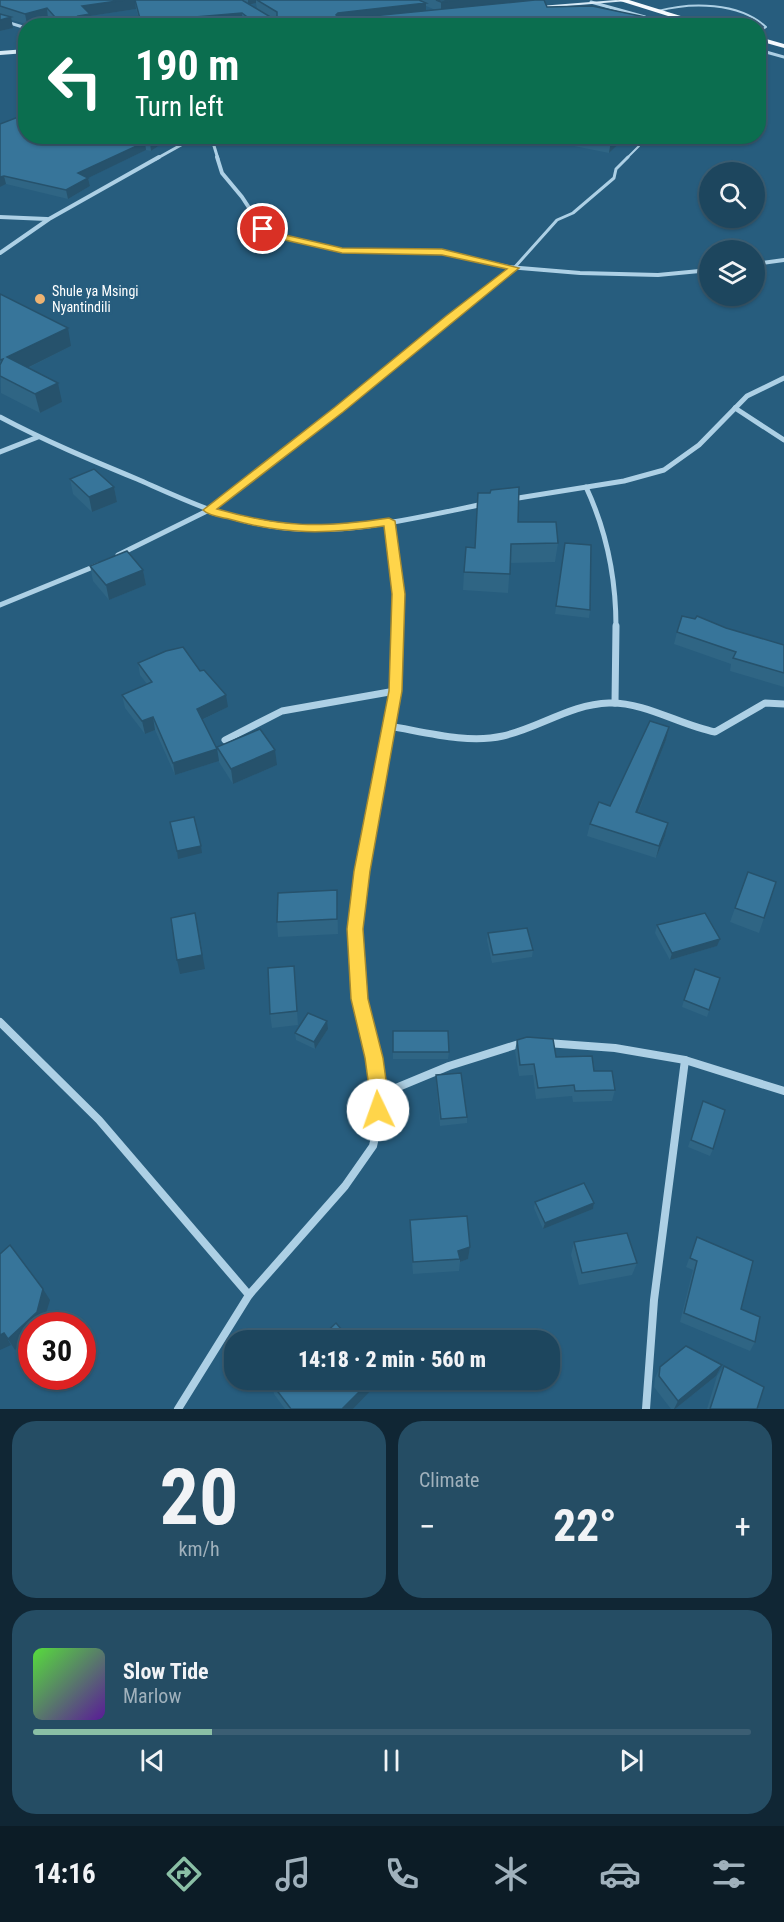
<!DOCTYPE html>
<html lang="en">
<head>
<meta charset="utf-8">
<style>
  :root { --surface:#1d465e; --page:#254d64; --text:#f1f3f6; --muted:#a0b1bc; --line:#3b5e73; --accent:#8abfa5 }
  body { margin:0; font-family:"Roboto Condensed",sans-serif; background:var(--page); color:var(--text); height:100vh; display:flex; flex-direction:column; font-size:22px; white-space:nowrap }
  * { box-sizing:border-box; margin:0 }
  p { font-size:20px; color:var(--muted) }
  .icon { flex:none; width:33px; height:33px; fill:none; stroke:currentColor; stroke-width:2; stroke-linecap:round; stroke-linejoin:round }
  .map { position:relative; height:1409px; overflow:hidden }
  .drawer { display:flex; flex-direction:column; gap:12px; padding:12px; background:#102634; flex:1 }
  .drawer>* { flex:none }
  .guide { position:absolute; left:18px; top:18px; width:748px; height:126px; border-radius:24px; box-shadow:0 2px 4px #0004,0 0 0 2px var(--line); background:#0b6e4f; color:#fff; overflow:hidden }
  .tools { position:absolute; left:699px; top:162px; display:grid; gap:12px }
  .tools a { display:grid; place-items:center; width:66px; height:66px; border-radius:50%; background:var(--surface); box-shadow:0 2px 4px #0004,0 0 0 2px var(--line); font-size:30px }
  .speed { position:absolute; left:18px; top:1312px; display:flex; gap:12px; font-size:30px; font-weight:700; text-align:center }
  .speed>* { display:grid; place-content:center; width:78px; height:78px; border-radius:50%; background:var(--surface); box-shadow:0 2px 4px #0004,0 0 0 2px var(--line); line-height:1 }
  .speed .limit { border:9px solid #d22; background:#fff; color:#111 }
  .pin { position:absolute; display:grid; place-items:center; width:51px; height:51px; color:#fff; margin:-26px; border:3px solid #fff; border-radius:50%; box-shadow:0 2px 6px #0007 }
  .me { position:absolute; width:66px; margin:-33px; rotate:357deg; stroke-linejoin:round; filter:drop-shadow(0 0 4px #0008) }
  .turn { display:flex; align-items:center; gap:21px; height:126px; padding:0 18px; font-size:27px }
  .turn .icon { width:78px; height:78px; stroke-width:2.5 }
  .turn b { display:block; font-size:42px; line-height:51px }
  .big { font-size:45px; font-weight:800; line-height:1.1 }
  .drawer .widget { flex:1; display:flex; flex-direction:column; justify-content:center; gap:9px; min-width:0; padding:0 21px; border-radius:24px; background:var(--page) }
  .drawer .dial { align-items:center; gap:0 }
  .dial b { font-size:78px; line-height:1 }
  .song { display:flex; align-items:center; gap:18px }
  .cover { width:72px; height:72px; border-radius:9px; background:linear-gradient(135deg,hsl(110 70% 55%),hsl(270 70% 35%)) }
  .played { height:6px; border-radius:3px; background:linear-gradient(90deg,var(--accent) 25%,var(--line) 25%) }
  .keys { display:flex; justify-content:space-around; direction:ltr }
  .heat { display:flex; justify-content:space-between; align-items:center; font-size:33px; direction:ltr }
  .drawer .tiles { flex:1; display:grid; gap:12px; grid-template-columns:1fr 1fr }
  .widget:last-child { grid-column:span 2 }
  .trip { position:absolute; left:224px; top:1330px; width:336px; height:60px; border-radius:24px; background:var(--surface); box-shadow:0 2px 4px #0004,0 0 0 2px var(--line); font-weight:800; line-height:60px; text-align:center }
  .menu { display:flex; height:96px; justify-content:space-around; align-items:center; background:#0c1c26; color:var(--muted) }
  .menu .icon { width:42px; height:42px }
  .menu .current { color:var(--accent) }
  .menu b { font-size:27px; color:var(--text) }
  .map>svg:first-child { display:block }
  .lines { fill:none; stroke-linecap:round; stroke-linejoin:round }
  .service-far2 { stroke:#add0e5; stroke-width:2 }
  .service-far1 { stroke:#add0e5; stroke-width:3 }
  .service { stroke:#add0e5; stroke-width:4 }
  .minor-far4 { stroke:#add0e5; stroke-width:3 }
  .minor-far3 { stroke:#add0e5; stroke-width:4 }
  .minor-far2 { stroke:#add0e5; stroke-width:5 }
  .minor-far1 { stroke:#add0e5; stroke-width:7 }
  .minor { stroke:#add0e5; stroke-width:8 }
  .secondary { fill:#d6e9f5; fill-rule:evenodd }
  .trunk { fill:#f6fafe; fill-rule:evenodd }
  .wall { fill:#2f6584; fill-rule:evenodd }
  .shaded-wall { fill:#26526c }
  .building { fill:#37759a; stroke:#26526c; stroke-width:1.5 }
  .route { fill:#ffd54a; stroke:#a68a30; stroke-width:1.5 }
  .poi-dot { fill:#edb372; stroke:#275d7e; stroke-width:2 }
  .labels { text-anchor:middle; stroke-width:6; stroke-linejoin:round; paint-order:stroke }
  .far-poi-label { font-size:14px; fill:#fff; stroke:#275d7e; text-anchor:start }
</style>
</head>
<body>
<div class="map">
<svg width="784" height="1409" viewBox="0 0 784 1409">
  <rect width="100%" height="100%" fill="#275d7e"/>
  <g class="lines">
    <g class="service-far2">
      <path d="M658,11C691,2 739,2 766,27L759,32"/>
      <path d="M626,159L639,146"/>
    </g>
    <path class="service-far1" d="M395,363L514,268L557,220L573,213L614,178L616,169L628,157"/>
    <path class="service" d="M209,510L339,410L397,362"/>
    <g class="minor-far4">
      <path d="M591,2L645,17"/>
      <path d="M0,20L26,28"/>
      <path d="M759,50L784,57"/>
      <path d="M211,136L218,159"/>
      <path d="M156,159L197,136"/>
    </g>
    <g class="minor-far3">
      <path d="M217,157L222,173L242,197L263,229L295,240L342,251L442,252L508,267L580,273L658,275L710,270"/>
      <path d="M0,217L47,219"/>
      <path d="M0,253L49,219L159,157"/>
      <path d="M754,264L784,260"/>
    </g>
    <g class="minor-far2">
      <path d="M735,408L784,440"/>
      <path d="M0,417C45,441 91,460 137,479C185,500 232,523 285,528C351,535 419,517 484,504"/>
      <path d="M0,452L38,437"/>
      <path d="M586,487C607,532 616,578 616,627"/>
      <path d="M512,499L624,481L664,470L699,445L747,396L784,378"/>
      <path d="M389,521L399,594L398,627"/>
      <path d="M118,555L209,510"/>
      <path d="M0,605L98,565"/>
    </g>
    <g class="minor-far1">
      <path d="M615,703L616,626"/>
      <path d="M389,726C425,732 467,744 503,736C539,728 571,704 609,703C645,702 680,725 715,732L765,703L784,704"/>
      <path d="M225,740L282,711L395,691"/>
      <path d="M358,968L355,929L362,871L395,691L398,626"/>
    </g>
    <g class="minor">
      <path d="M0,1022L99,1120L249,1295"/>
      <path d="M547,1043L615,1048L685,1060L784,1091"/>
      <path d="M379,1095L449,1066L522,1043"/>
      <path d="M178,1409L249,1295L345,1186L373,1146L378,1124L379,1095L374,1058L360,999L358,967"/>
      <path d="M646,1409L654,1300L685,1060"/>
    </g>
    <g class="secondary">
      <path d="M616,0L628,1L530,9L527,7Z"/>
      <path d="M26,49V53L0,55V51Z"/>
    </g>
    <g class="trunk">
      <path d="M617,0H629L713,26H700Z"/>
      <path d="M759,37L784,44V48L759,41Z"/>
    </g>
  </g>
  <g class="wall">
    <path d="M0,0H544L547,7L689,26H245L243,24L223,26H141L136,9L90,16L91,25L87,26H55L48,19L27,24L11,20L13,28L0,31ZM256,3L257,9L250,5ZM426,6L431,8L435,10L426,11Z"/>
    <path d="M0,124L26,136H173L151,151L146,150L88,178L90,186L68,199L6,184L0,187Z"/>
    <path d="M570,136H627L609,153L569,145Z"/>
    <path d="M0,294L71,346L28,368L62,402L40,413L1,393Z"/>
    <path d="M70,479L114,487L117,502L92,512L73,494Z"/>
    <path d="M518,522L558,543L555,562L510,563L508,593L463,590L464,572L475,548Z"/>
    <path d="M565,543L590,610L589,618L555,614Z"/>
    <path d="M90,566L143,570L146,585L109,600L93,581Z"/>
    <path d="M726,628L784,645V687L730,671L731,664L674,644L677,632Z"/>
    <path d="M138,663L200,671L228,707L202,720L219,761L175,775L155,730L145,734L125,708L122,695L147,684L140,675Z"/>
    <path d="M669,727L666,740L638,813L668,823L665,836L656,858L587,836L590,824L610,806Z"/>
    <path d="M217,747L277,765L233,784L219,762Z"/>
    <path d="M776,882L759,933L730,922L735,908Z"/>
    <path d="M337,890L338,934L278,937L277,922Z"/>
    <path d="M657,925L717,946L670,960L655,933Z"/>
    <path d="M488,933L533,950L532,957L492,963L487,940Z"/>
    <path d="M294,966L298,1025L272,1028L270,1014Z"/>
    <path d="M720,978L707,1017L682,1007L684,1000Z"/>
    <path d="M328,1029L315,1049L296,1040L295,1033Z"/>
    <path d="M393,1031L449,1052L448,1059H393Z"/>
    <path d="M517,1040L594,1071L615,1090L612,1101L573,1102L572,1096L536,1099L533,1075L519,1076L515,1051Z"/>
    <path d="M436,1075L467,1117V1123L440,1126L436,1082Z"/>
    <path d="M703,1101L713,1149L710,1156L688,1147Z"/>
    <path d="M535,1202L594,1203L593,1209L543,1229L534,1208Z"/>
    <path d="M410,1220L470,1247L468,1259L460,1262L459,1271L413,1274L410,1232Z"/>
    <path d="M697,1237L741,1309L755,1342L750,1351L680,1322L693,1270L686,1267Z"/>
    <path d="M574,1242L637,1263L632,1275L579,1285L571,1255Z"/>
    <path d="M722,1365L716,1376L675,1409H671L654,1387L655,1378L660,1367Z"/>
    <path d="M724,1366L757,1409H707L717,1376Z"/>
    <path d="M276,1380H378V1383L353,1409H285L274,1394L272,1384Z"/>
  </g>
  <g class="shaded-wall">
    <path d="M124,0H135L136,9L90,16L91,25L80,26L78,16L82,6Z"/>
    <path d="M248,0H256V3L248,5Z"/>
    <path d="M458,0H540L441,13V2Z"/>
    <path d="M426,3V14L339,24L336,15L338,13Z"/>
    <path d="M47,8L48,19L27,24L25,14Z"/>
    <path d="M242,13L243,24L223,26H160L159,20Z"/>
    <path d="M11,17L13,28L0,31V20Z"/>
    <path d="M55,17H60L61,26H57Z"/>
    <path d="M481,18L480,26H454L468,20Z"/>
    <path d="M159,136H173L151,151L150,143Z"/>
    <path d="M615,136H627L609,153L611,140Z"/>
    <path d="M145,142L146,150L80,182L78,173Z"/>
    <path d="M4,176L6,184L0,187V177Z"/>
    <path d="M88,178L90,186L68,199L66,190Z"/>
    <path d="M68,328L71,346L11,376L7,357Z"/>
    <path d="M58,383L62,402L40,413L35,394Z"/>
    <path d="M114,487L117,502L92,512L89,497Z"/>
    <path d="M143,570L146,585L109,600L106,585Z"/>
    <path d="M226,695L228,707L199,721L197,709Z"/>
    <path d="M153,717L155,730L145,734L142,721Z"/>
    <path d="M669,727L666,740L633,824L636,812Z"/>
    <path d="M217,749L219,761L175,775L173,763Z"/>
    <path d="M275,750L277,765L233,784L231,769Z"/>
    <path d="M668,823L665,836L656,858L659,846Z"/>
    <path d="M201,846L202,853L178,859L177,851Z"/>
    <path d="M195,913L205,969L180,974L177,960Z"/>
    <path d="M720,939L717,946L670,960L672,953Z"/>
    <path d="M327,1021L328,1029L315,1049L314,1042Z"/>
    <path d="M594,1203L593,1209L543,1229L545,1223Z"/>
    <path d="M470,1247L468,1259L460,1262V1259L458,1251Z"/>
    <path d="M43,1289L50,1300L43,1323L40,1326H32V1334L15,1350L8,1339Z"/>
    <path d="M4,1333L11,1345L0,1350V1335Z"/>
    <path d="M722,1365L716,1376L675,1409H674L678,1401Z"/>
    <path d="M371,1380H378V1383L353,1409H342Z"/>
  </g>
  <g class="building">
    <path d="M0,0H124L82,6L90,14L78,16L85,26H64L60,17H55L47,8L25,14L0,6Z"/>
    <path d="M135,0H242L272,18H277V12L257,0H419L426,3L338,13L336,15L339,17H362L535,0H544L547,7L592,6L689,26H501L481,18L468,20L454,26H259L242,13L159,20L170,26H142Z"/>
    <path d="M436,0H458L441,2Z"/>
    <path d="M0,14L11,17L0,20Z"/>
    <path d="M26,114V136H159L150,143L145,142L78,173L88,178L66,190L4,176L0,177V124Z"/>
    <path d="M591,136H615L611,140Z"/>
    <path d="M0,294L68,328L7,357L58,383L35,394L0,376V365L3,359L0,360Z"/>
    <path d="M94,469L114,487L89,497L70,479Z"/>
    <path d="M519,487L518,522H556L558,543L511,544L510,574L464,572L466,547L475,548L478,493H490L491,490Z"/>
    <path d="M565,543L591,545L590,610L556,606Z"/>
    <path d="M127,551L143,570L106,585L90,566Z"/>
    <path d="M682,616L695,619L697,616L726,628L784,645V673L733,658L736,652L677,632Z"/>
    <path d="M183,647L200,671L204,670L226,695L197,709L217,749L173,763L153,717L142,721L122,695L152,682L138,663L166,651Z"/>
    <path d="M650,721L669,727L636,812L668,823L659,846L590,824L599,802L610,806Z"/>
    <path d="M260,729L275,750L231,769L217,747Z"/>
    <path d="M194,817L201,846L177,851L170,822Z"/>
    <path d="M748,872L776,882L764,918L735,908Z"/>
    <path d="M337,890V919L277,922L278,893Z"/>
    <path d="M195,913L202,955L177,960L171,918Z"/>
    <path d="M705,913L720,939L672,953L657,925Z"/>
    <path d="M527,928L533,950L493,955L488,933Z"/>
    <path d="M294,966L297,1011L270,1014L268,968Z"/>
    <path d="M695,969L720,978L709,1010L684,1000Z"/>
    <path d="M308,1013L327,1021L314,1042L295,1033Z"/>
    <path d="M393,1031H448L449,1052H393Z"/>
    <path d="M527,1037L553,1039L556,1057L592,1056L594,1071H612L615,1090L575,1091L574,1085L538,1088L534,1064L520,1065L517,1040Z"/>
    <path d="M461,1073L467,1117L441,1119L436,1075Z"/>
    <path d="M703,1101L725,1110L713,1149L691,1140Z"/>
    <path d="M584,1183L594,1203L545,1223L535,1202Z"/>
    <path d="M467,1216L470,1247L458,1251L460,1259L413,1262L410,1220Z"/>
    <path d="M627,1233L637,1263L582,1273L574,1242Z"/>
    <path d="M697,1237L753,1261L741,1309L760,1317L755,1342L684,1313L697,1261L690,1258Z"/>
    <path d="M10,1245L43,1289L37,1312L8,1339L4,1333L0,1335V1254Z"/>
    <path d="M336,1323L351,1341H317Z"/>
    <path d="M686,1346L722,1365L678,1401L659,1376L660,1367Z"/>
    <path d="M724,1366L764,1387L757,1409H710Z"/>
    <path d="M276,1380H371L342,1409H291L272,1384Z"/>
  </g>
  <path class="route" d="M263,226L281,234L342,248L442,249L519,268L343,412L217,509C284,528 321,528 389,518L395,521L405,594L402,691L370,871L363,929L368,999L383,1058L388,1095L385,1116L378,1118L372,1116L369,1110L370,1095L365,1058L351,999L347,929L354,871L389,691L392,594L384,526C328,534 284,535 229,519C220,517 209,516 203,510L335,407L446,316L507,269L442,255L342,253L276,238L258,229Z"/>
  <circle class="poi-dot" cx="40" cy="299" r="6"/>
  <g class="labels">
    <g class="far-poi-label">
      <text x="52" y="296">Shule ya Msingi<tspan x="52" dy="16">Nyantindili</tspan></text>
    </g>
  </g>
</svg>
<div class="tools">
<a><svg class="icon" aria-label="search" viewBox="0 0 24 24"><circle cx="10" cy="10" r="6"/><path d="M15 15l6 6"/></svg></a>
<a><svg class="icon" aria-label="layers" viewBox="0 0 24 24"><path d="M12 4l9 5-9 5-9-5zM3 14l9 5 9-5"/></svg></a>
</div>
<div class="speed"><div class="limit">30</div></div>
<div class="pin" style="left:263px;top:229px;background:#d93025"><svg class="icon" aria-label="arrive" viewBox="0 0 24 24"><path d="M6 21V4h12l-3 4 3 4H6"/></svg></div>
<svg class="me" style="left:378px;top:1110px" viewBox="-20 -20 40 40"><circle r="19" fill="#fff"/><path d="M0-13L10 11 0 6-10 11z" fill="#ffd54a"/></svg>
<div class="trip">14:18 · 2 min · 560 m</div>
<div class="guide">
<div class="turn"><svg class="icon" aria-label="left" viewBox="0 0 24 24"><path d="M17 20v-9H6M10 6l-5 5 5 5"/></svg><div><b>190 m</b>Turn left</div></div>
</div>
</div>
<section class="drawer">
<div class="tiles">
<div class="widget dial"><b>20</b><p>km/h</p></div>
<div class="widget"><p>Climate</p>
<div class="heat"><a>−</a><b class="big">22°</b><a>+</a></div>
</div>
<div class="widget">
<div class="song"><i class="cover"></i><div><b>Slow Tide</b><p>Marlow</p></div></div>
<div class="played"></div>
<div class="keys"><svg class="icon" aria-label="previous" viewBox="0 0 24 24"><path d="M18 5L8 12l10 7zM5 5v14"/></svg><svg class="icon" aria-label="pause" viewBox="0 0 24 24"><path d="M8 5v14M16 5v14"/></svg><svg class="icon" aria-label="next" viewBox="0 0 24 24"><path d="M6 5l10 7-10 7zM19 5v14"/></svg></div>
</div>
</div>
</section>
<nav class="menu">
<b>14:16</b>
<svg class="icon current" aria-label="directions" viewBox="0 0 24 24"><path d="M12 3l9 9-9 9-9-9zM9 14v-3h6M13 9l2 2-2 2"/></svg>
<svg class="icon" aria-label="music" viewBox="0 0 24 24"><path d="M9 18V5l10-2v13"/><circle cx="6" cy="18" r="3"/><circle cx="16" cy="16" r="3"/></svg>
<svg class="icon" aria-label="phone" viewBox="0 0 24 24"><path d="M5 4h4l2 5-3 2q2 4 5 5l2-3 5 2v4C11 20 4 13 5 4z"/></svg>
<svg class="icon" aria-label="climate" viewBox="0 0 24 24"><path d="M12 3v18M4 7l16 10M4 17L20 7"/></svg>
<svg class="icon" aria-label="car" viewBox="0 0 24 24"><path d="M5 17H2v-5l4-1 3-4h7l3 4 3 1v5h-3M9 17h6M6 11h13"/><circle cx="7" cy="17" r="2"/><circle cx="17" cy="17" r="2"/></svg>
<svg class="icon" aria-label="filters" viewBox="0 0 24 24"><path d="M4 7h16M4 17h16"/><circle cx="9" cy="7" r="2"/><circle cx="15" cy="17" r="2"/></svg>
</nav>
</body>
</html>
